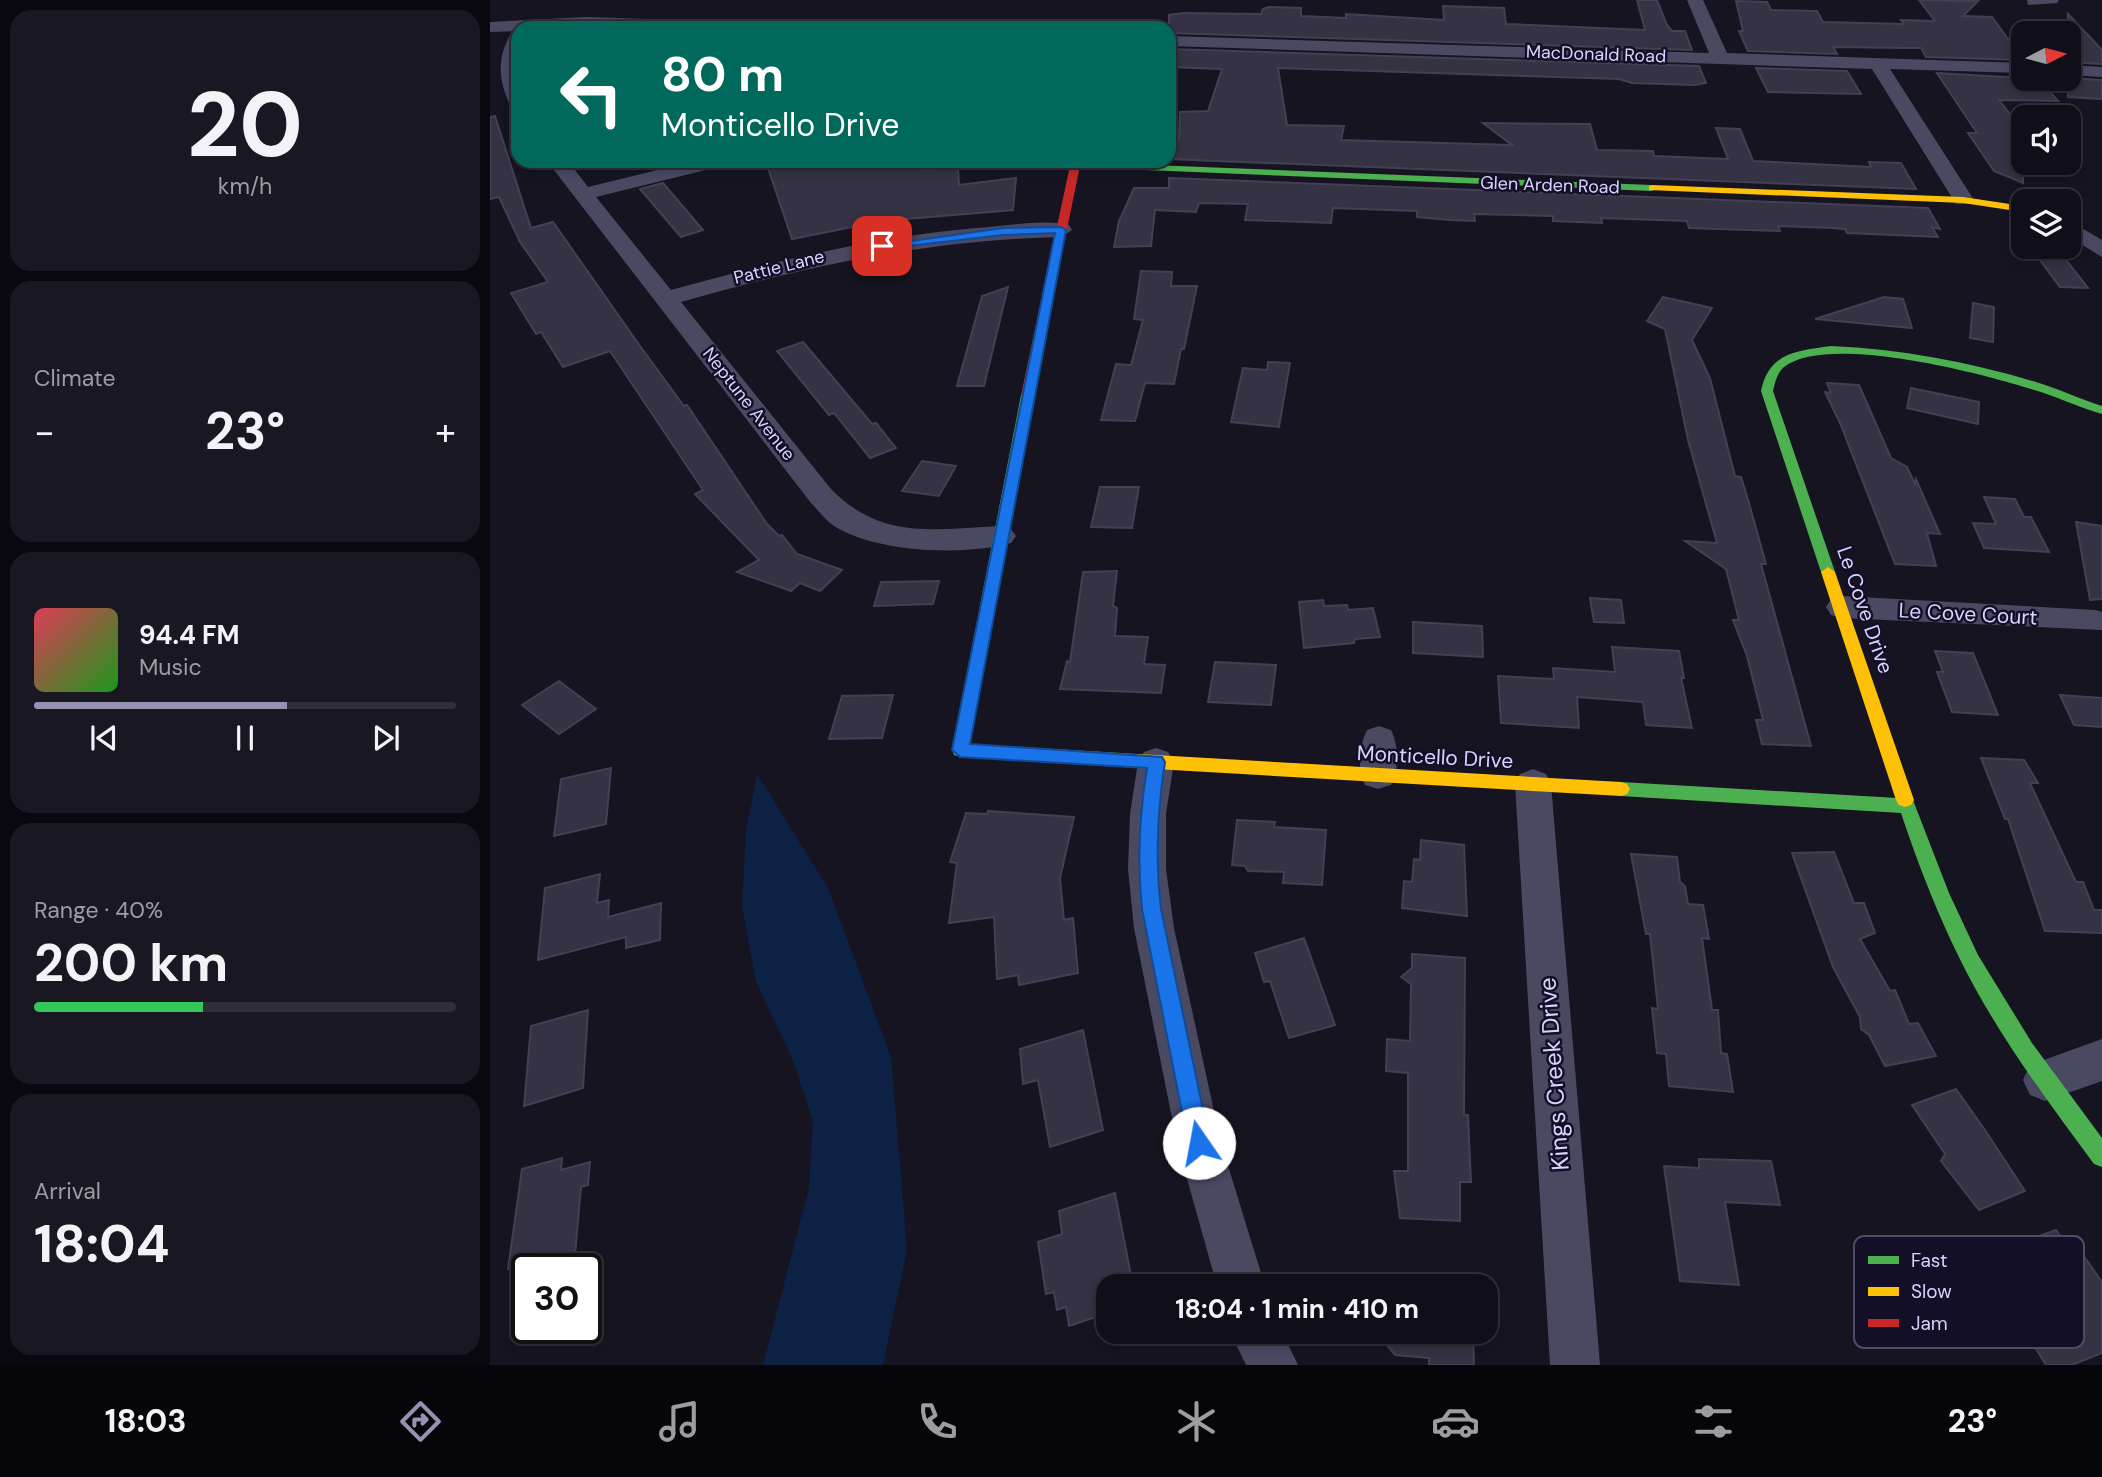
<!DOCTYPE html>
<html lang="en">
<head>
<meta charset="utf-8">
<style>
  :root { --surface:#100f19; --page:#191822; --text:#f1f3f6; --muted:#9c9ca2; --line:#302f38; --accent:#9591b1 }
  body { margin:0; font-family:"DM Sans",sans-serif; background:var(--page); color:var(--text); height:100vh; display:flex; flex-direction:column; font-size:26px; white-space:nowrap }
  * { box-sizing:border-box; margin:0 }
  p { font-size:23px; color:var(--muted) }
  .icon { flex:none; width:38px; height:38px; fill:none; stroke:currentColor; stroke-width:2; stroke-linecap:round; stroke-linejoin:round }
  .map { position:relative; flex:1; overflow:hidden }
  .drawer { display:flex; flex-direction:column; gap:10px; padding:10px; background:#09080e; width:490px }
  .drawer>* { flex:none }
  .hud { position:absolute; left:21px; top:21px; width:665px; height:147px; border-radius:21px; box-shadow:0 4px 10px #0003,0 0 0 2px var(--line); background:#00695c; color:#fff; overflow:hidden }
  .needle { width:46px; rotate:84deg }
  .controls { position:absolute; left:1521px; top:21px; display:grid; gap:14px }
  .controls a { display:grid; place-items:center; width:70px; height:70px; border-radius:14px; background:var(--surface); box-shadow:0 4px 10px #0003,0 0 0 2px var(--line); font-size:35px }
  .speed { position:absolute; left:21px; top:1253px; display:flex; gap:14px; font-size:35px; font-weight:700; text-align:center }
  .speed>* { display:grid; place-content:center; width:91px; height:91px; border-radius:50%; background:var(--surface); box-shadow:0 4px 10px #0003,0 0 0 2px var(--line); line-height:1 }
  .speed .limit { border:4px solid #111; border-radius:10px; background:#fff; color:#111 }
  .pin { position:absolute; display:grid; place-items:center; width:60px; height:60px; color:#fff; margin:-30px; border-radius:14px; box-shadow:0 4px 10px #0006 }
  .me { position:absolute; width:77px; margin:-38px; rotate:348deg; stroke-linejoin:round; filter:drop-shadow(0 0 5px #0008) }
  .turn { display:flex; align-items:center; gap:24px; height:147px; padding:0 35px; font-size:32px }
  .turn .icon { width:91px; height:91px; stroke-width:2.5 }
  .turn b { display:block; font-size:49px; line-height:60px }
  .big { font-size:52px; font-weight:700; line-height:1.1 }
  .drawer .widget { flex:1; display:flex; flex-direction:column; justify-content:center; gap:10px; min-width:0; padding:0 24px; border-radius:21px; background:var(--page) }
  .drawer .dial { align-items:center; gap:0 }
  .dial b { font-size:91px; line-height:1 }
  .song { display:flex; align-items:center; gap:21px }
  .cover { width:84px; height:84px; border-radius:10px; background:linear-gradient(135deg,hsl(350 70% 55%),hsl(120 70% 35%)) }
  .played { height:7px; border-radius:4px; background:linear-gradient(90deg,var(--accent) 60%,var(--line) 60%) }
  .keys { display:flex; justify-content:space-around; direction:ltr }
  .heat { display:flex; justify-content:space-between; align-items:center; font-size:38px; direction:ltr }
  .charge { height:10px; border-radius:5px; background:linear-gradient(90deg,#34c759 40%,var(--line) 0) }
  .trip { position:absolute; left:606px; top:1274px; width:402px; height:70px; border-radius:21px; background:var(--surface); box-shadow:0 4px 10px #0003,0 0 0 2px var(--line); font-weight:700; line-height:70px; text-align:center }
  .menu { display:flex; height:112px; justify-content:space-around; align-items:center; background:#06060a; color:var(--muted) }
  .menu .icon { width:49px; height:49px }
  .menu .current { color:var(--accent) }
  .menu b { font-size:32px; color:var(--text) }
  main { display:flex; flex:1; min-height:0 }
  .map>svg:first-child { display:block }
  .water { fill:#0d2144 }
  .building { fill:#343243; stroke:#433f54; stroke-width:2 }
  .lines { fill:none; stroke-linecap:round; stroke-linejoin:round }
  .street { fill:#4a4962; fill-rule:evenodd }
  .fast { fill:#4caf50; fill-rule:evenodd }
  .slow { fill:#ffc107; fill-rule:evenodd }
  .jam { fill:#c62828; fill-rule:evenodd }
  .route { fill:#1a73e8; stroke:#114b97; stroke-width:2 }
  .labels { text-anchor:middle; stroke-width:5; stroke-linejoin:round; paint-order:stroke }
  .far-street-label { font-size:18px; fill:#d9d4ff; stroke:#130f26 }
  .street-label { font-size:21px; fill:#d9d4ff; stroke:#130f26 }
  .near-street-label { font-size:24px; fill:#d9d4ff; stroke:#130f26 }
  .key { fill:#130f26; stroke:#4e4a67; stroke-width:2 }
  .key-label { font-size:19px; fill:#d9d4ff }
</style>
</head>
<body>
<main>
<section class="drawer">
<div class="widget dial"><b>20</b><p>km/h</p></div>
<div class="widget"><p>Climate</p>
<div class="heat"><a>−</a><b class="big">23°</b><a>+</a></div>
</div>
<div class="widget">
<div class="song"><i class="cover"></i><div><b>94.4 FM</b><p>Music</p></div></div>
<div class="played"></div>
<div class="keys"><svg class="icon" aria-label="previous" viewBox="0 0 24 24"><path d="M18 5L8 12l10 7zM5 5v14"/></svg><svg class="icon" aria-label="pause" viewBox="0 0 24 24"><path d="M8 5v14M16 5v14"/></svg><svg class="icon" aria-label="next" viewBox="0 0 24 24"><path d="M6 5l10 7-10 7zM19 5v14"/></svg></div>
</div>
<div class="widget"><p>Range · 40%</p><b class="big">200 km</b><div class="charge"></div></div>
<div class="widget"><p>Arrival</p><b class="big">18:04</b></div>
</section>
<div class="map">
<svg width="1612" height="1365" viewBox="0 0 1612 1365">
  <rect width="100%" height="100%" fill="#161421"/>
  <path class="water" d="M267,774L338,888L401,1057L417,1250L393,1365H273L319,1188L323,1121L303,1060L266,982L252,906L256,831Z"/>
  <g class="building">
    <path d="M1147,0H1167L1177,25L1182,31H1195L1202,50L679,33V15L694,13L771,14L773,9L778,7L811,8V16L856,18V14L954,20L953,6L1014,8L1016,24L1155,30Z"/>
    <path d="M1429,0L1488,1L1473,16L1502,17L1533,60L1436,57L1431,48H1415L1343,47L1347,54L1258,51L1249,31H1253L1246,1L1277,2L1281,10L1327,11L1333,22L1414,24L1411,20L1445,21Z"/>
    <path d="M1578,14L1612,50V64L1578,62Z"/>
    <path d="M679,49L1209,66L1216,83L1205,85L1142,83L1129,79L788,68L797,125L854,126L851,140L1022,145L993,123L1100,124L1107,150L1163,151L1164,156L1238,159L1226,128L1250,129L1263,161L1381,167L1379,162L1411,163L1426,189L679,159V139L689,140L690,112L718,111L732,69L679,67Z"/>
    <path d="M1266,68L1357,71L1371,94L1278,92Z"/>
    <path d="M1447,73L1549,79L1568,101L1509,100L1533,131V183L1504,171L1478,133H1487Z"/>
    <path d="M1578,78L1612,80V99L1578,97Z"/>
    <path d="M5,116L41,228L63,222L150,346L194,406L197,405L277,524L289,536L292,535L307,554L352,570L330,591L310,583L301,591L247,572L269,560L205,494L213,490L120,351L73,367L51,332L46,334L21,293L58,282L30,242L9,197L0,199V117Z"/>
    <path d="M314,161H434L436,170L468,167L469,185L526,178L523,210L392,221L302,239L278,168Z"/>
    <path d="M679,178L1438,208L1450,229L1442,227L1448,237L1357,233L1355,229L1341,228L1288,226L1290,231L1199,228L1197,221L1111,218L1112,223L1063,221V216L984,214L985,221L961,220L927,217V211L843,208L841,223L755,220L758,204L709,203L706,212L665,210L661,246L624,247L629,221L644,188H679Z"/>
    <path d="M173,183L213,230L191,237L150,189Z"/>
    <path d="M1540,247H1566L1598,288L1570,287Z"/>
    <path d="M651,271L682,272L681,286H707L694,349H691L684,384L655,383L645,421L611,420L626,364L641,365L653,320L644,319Z"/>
    <path d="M518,287L494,386H467L492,296Z"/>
    <path d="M1173,297L1222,308L1202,340L1220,378L1245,476L1251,477L1259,503L1276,564H1271L1321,746L1272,744L1266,720H1273L1257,656L1243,620H1249L1236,569L1195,541L1227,543L1198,440L1175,329L1157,321Z"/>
    <path d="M1394,297L1413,299L1422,328L1325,319Z"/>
    <path d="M1483,303L1504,307L1503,342L1480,338Z"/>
    <path d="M313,342L382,424L386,423L406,448L380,458L344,413L339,415L287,351Z"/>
    <path d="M778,362L800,363L789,427L741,422L753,368L777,370Z"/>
    <path d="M1337,383L1369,385L1401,458L1417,467L1425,484L1426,479L1450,534L1437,533L1446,566L1405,564L1350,423L1335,392L1341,393Z"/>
    <path d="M1421,388L1489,402L1488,424L1417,408Z"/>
    <path d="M432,461L466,466L449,496L412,491Z"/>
    <path d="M610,487H649L642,528L601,527Z"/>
    <path d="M1494,497L1525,499L1534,517H1541L1559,552L1494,548L1483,523L1506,524Z"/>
    <path d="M1586,522L1612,526V599L1600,600Z"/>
    <path d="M627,571L623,606L627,608L625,636L658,637L654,664L675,665L671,693L570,689L577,661L580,662L593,572Z"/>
    <path d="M449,581L443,604L384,606L391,582Z"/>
    <path d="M1100,598L1131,600L1134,623L1104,622Z"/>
    <path d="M833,600L834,606L857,605L858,610L883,608L890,637L865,639L864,643L814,648L809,602Z"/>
    <path d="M923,622L992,626L993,657L923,653Z"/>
    <path d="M1122,647L1189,651L1194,678H1191L1202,728L1156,725L1153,702L1087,697L1089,728L1011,723L1008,676L1064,679L1063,668L1125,672Z"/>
    <path d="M1445,651L1483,653L1508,715L1462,712L1447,672H1453Z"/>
    <path d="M725,662L786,665L781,705L718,702Z"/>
    <path d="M69,681L106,709L69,734L32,705Z"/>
    <path d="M403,695L392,738L339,739L352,696Z"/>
    <path d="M1570,695L1612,698V727L1584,725Z"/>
    <path d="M1491,758L1534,760L1548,783H1540L1586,882H1593L1604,910H1612V933L1555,931L1518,819H1515Z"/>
    <path d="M121,768L116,824L64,836L71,779Z"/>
    <path d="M498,811L584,817L570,878L574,920L583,918L588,973L529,985L528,975L507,979L504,917L459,923L467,863L460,862L476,813L497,814Z"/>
    <path d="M747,820L785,822L784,827L836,830L832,885L793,883L794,872L758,871L755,866L742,865Z"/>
    <path d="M931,840L974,845L977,916L912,908L914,881L922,882L924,859L930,860Z"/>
    <path d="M1344,852L1364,903H1374L1385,933L1370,939L1400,991L1405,990L1419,1024L1428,1023L1446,1056L1395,1066L1379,1035L1371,1029L1370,1017L1343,967L1302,853Z"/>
    <path d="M1141,854L1187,857L1190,882L1195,886L1198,904L1213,905L1219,939L1212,938L1222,1010H1228L1231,1053L1237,1054L1243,1092L1179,1086L1176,1054L1167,1053L1162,1008L1168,1009L1160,934H1156Z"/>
    <path d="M110,874L107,903L119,900L118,917L171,903L170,940L136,948V937L48,960L55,888Z"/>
    <path d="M814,938L845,1025L799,1038L780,981L774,982L765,953Z"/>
    <path d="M922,954L975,958L974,1115H978L981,1182H970V1221L910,1218L904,1171H918V1073L896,1071L897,1039L920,1041L921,984L911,977L922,968Z"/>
    <path d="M98,1010L93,1088L34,1106L41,1026Z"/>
    <path d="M593,1030L613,1130L560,1147L548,1080L533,1084L530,1049Z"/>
    <path d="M1466,1089L1495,1130L1535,1191L1489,1210L1451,1161L1455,1154L1422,1105Z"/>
    <path d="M72,1158L71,1170L100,1162L98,1185L91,1187L84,1266L18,1269L32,1169Z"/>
    <path d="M1209,1159L1281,1161L1290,1205L1235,1202L1249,1285L1190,1281L1174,1166L1209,1168Z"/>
    <path d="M625,1193L643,1286H618V1313L579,1326L576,1307L567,1310L564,1292L556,1294L548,1242L572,1234L569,1211Z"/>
    <path d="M1566,1230L1585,1257L1593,1255L1612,1282V1353L1582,1365H1556L1495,1266L1518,1257L1512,1249Z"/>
    <path d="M886,1332H983L984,1365H939V1358L905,1355Z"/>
  </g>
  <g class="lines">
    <g class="street">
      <path d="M1197,0H1213L1237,53L1533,63V73L1400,69L1484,200L1480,204H1466L1382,69L679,46V36L1219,53Z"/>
      <path d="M1537,0H1569L1567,3L1538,5Z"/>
      <path d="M96,17L278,23L286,28H28V31L0,32V22Z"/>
      <path d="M28,31V109L19,103C8,78 7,56 22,32Z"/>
      <path d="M1578,65L1612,67V77L1578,75Z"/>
      <path d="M57,161H78L98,187L204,161H239L236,165L106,197L181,290C286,261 391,235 499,227C524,225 555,219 579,225L582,230L571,237C440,240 316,266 191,302L341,489C392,541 445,529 511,526L521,529L526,536L521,543C474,556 387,553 344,526C335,520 328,510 321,503Z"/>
      <path d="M1578,220L1612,240V257L1578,236Z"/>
      <path d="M1352,596L1605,610L1612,612V630L1352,618L1341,615L1336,607L1341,599Z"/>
      <path d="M889,726L901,730C909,746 909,770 901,785L888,789L875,785C867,769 869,746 877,730Z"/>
      <path d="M666,748L678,752L684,762L676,814V869L684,928L731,1143L775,1286H727L687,1143L644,928L638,869L640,814L648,762L654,752Z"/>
      <path d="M1043,769L1056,774L1061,784L1110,1365H1060L1025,784L1030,774Z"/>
      <path d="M1612,1039V1081L1555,1101L1540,1095L1533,1080L1540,1065Z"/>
      <path d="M740,1332H792L808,1365H756Z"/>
    </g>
    <g class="fast">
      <path d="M586,162L1162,185L1167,188L1162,191L583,167L581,165Z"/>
      <path d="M1341,346C1411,349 1479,362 1546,382C1569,389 1590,399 1612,406V414C1588,407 1565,396 1541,389C1491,373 1337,333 1294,367C1287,373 1285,383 1283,391L1345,572L1338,577L1331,572L1271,391C1279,352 1307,351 1341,346Z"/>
      <path d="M537,391L543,395L479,744L648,754L654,756L656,761L654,766L648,768L470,757L464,755L462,750L531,395Z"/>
      <path d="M1131,782L1407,798L1415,793L1421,795L1459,893L1488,955L1542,1043L1612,1138V1167L1604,1164C1568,1115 1531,1066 1500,1014C1462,951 1434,882 1411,813L1131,796L1125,794L1122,789L1125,784Z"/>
    </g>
    <g class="slow">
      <path d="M1162,185L1473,197L1533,206V212L1473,203L1159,190V186Z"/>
      <path d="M1338,567L1345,572L1424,800L1421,805L1415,807L1409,805L1406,800L1331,572Z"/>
      <path d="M648,754L1131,782L1137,784L1140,789L1137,794L1131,796L648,768L642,766L640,761L642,756Z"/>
    </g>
    <path class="jam" d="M581,161H591L543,395L537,399L531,395Z"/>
  </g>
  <path class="route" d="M571,227L576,230L480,744L672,757L675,762C667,812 665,858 671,909L720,1143L717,1151L709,1154L702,1151L698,1143L652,909C647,861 649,816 657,768L470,757L462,750L565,233L513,235L392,249L386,246L513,228Z"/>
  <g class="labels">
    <g class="far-street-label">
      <text transform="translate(1106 54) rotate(2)" y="6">MacDonald Road</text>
      <text transform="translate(1060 185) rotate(2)" y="6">Glen Arden Road</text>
      <text transform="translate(289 267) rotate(-14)" y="6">Pattie Lane</text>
      <text transform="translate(259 404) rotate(52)" y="6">Neptune Avenue</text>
    </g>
    <g class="street-label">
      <text transform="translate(1375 610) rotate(71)" y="7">Le Cove Drive</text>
      <text transform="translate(1478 614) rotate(3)" y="7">Le Cove Court</text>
      <text transform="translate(945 757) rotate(3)" y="7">Monticello Drive</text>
    </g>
    <g class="near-street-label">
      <text transform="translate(1064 1074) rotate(-94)" y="8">Kings Creek Drive</text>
    </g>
  </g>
  <rect x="1364" y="1236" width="230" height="112" rx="10" class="key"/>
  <rect x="1378" y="1256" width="31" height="8" fill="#4caf50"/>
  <rect x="1378" y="1287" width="31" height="9" fill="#ffc107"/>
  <rect x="1378" y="1319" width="31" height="8" fill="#c62828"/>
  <g class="key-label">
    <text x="1421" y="1267">Fast</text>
    <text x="1421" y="1298">Slow</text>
    <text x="1421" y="1330">Jam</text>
  </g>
</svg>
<div class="controls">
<a><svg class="needle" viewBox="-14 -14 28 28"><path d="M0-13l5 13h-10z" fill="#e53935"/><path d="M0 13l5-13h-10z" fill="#9c9ca2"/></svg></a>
<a><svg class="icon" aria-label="sound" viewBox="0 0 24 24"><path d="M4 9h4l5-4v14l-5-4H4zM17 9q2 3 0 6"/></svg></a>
<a><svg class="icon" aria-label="layers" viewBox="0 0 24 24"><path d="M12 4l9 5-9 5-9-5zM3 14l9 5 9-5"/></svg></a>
</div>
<div class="speed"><div class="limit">30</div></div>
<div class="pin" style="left:392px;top:246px;background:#d93025"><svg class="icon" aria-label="arrive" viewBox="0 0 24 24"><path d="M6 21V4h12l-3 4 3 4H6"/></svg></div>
<svg class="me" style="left:709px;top:1143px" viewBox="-20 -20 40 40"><circle r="19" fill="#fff"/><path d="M0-13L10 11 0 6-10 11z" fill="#1a73e8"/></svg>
<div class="trip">18:04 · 1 min · 410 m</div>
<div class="hud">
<div class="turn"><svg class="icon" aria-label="left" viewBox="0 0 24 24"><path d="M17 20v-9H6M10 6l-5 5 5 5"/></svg><div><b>80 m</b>Monticello Drive</div></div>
</div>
</div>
</main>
<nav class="menu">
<b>18:03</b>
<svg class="icon current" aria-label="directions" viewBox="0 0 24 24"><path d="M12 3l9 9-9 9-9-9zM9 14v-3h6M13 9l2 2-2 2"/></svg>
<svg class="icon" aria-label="music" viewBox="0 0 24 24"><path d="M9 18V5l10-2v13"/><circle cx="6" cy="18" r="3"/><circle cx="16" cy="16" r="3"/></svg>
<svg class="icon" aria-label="phone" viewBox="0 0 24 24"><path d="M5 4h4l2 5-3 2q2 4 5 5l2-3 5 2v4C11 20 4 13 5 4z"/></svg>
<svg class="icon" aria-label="climate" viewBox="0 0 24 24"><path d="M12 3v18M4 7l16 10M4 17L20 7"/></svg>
<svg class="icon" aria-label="car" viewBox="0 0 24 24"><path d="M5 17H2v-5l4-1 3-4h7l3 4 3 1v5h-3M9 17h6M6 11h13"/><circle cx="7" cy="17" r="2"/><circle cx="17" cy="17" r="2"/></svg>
<svg class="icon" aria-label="filters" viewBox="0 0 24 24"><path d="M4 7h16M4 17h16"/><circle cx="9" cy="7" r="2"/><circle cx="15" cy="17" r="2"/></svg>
<b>23°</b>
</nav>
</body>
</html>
